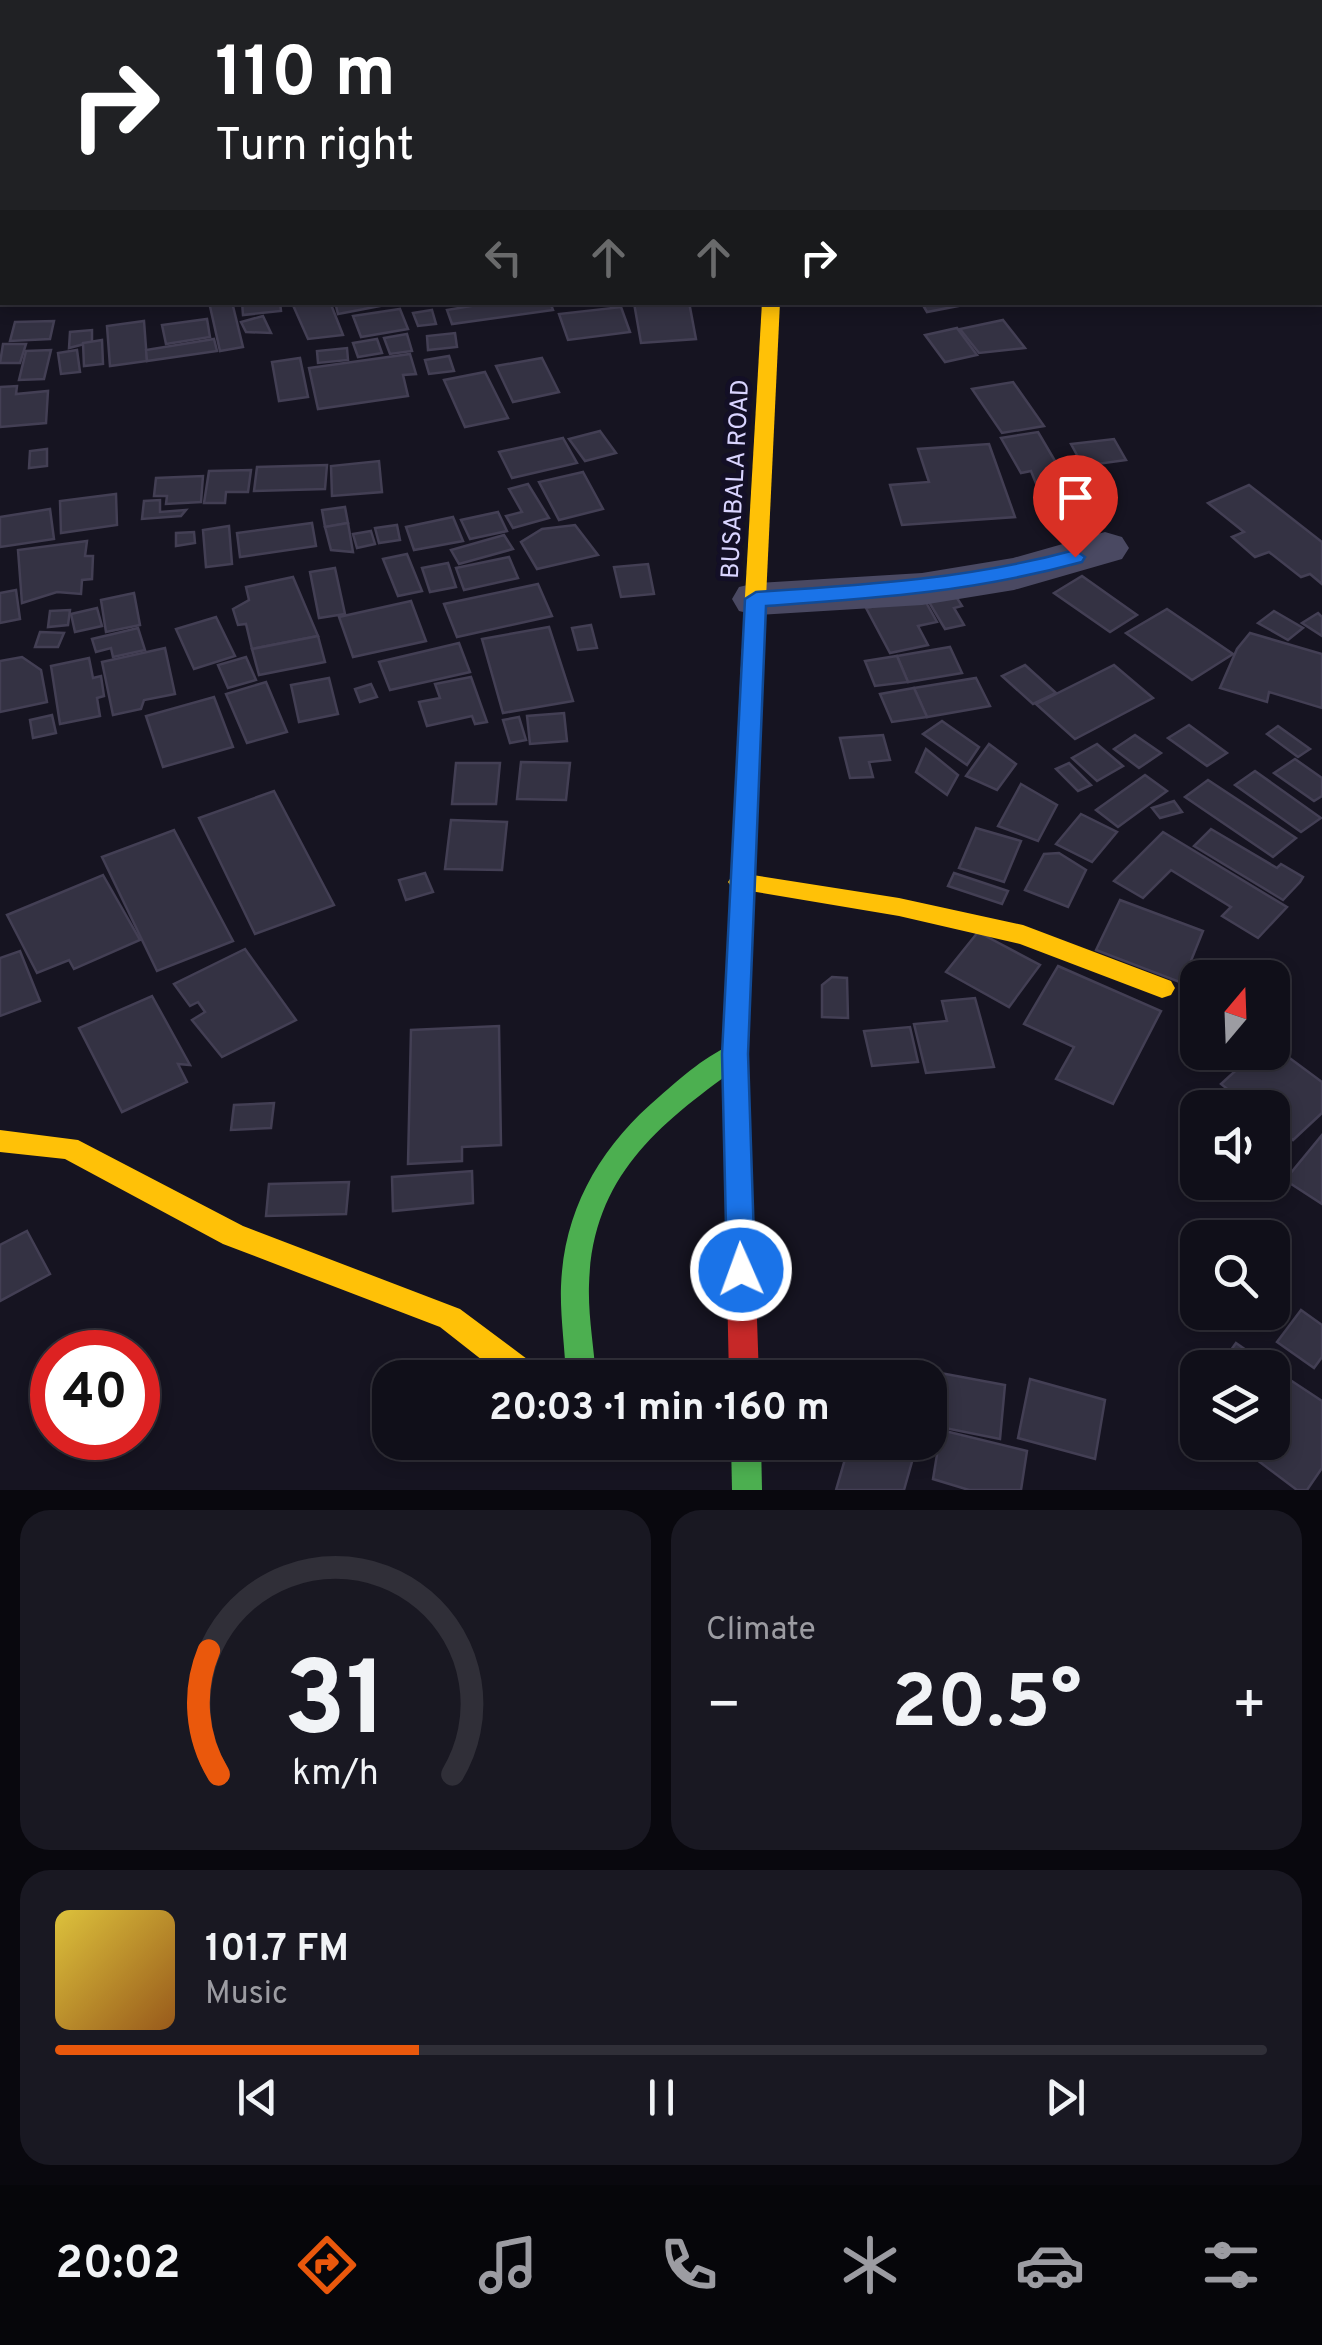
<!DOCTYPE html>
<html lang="en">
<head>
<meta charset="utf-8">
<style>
  :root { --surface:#100f19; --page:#191822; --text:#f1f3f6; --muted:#9c9ca2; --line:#302f38; --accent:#ea580c }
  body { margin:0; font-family:Overpass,sans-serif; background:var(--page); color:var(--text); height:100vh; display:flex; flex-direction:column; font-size:38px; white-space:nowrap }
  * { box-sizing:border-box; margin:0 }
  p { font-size:32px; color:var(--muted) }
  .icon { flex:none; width:55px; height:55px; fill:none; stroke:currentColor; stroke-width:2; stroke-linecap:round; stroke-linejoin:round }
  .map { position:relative; height:1490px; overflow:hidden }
  .drawer { display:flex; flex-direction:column; gap:20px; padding:20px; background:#09080e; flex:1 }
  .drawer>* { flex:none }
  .guide { position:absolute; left:0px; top:0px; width:1322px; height:305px; box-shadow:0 5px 15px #0003,0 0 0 2px var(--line); background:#202124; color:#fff; overflow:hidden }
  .needle { width:65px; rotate:19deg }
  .fabs { position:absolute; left:1180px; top:960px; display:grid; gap:20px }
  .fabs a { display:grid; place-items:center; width:110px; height:110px; border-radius:20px; background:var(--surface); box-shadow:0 5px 15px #0003,0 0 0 2px var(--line); font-size:50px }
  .speed { position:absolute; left:30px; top:1330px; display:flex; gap:20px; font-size:50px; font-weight:700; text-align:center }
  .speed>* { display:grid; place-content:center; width:130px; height:130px; border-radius:50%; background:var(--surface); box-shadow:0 5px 15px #0003,0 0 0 2px var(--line); line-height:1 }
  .speed .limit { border:15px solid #d22; background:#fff; color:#111 }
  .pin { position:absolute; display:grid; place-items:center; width:85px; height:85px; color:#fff; margin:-102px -42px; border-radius:50% 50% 50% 0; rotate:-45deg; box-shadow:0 0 10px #0007 }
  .pin .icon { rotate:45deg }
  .me { position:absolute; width:110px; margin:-55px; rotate:358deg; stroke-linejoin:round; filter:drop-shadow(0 0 8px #0008) }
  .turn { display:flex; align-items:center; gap:35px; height:210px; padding:0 50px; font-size:45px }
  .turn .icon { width:130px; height:130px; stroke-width:2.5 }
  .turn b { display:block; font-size:70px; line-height:85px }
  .lanes { display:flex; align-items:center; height:95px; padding:0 50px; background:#0003; justify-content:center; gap:50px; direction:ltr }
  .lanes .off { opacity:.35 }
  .big { font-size:75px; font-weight:700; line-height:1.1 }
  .drawer .widget { flex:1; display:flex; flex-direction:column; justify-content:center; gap:15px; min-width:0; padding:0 35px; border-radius:30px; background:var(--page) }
  .drawer .dial { align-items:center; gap:0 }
  .dial svg { height:260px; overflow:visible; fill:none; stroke:var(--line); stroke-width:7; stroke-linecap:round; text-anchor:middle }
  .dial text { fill:var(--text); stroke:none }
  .song { display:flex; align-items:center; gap:30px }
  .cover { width:120px; height:120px; border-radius:15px; background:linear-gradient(135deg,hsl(50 70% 55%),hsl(30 70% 35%)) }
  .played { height:10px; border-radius:5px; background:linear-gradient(90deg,var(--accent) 30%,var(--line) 30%) }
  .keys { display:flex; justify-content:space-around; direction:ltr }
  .heat { display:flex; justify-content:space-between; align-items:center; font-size:55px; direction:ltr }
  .drawer .tiles { flex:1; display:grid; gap:20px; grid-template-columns:1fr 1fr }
  .widget:last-child { grid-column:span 2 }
  .trip { position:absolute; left:372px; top:1360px; width:575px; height:100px; border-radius:30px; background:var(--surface); box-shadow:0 5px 15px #0003,0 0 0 2px var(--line); font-weight:700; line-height:100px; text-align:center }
  .tab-bar { display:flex; height:160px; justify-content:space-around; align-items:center; background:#06060a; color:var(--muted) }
  .tab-bar .icon { width:70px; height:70px }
  .tab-bar .selected { color:var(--accent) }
  .tab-bar b { font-size:45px; color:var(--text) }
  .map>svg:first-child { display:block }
  .building { fill:#343243; stroke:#433f54; stroke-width:2.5 }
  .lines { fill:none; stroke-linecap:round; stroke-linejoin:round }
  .street { fill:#4a4962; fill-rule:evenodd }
  .fast { fill:#4caf50; fill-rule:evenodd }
  .slow { fill:#ffc107; fill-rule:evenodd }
  .jam { fill:#c62828; fill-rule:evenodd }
  .route { fill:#1a73e8; stroke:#114b97; stroke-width:2.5 }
  .labels { text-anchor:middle; stroke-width:10; stroke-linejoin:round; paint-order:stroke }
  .street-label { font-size:25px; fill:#d9d4ff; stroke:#130f26 }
</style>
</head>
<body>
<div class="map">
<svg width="1322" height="1490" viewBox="0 0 1322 1490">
  <rect width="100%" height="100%" fill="#161421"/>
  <g class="building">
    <path d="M209,302H232L243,347L220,351Z"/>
    <path d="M242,302H280L281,311L243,315Z"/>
    <path d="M330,302L343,335L308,339L292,303Z"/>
    <path d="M335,302H401L338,314Z"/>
    <path d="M550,302L553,310L452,324L447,310L495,302Z"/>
    <path d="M689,302L696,339L641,343L634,303Z"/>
    <path d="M921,302H979L927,312Z"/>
    <path d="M621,307L630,332L568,340L559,314Z"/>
    <path d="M400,309L408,329L361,337L353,316Z"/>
    <path d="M432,310L436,324L418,326L413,313Z"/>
    <path d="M263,316L271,333L246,332L241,322Z"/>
    <path d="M207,319L210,337L166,344L162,325Z"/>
    <path d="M1003,320L1025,348L979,353L960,329Z"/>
    <path d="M54,321L50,339L10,341L15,322Z"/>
    <path d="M144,321L147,361L110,366L107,326Z"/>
    <path d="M957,328L977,355L945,362L925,335Z"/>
    <path d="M92,330V342L69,348L70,332Z"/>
    <path d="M455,333L457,347L428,350L427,336Z"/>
    <path d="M407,334L412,351L390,354L384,338Z"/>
    <path d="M214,339L217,351L147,361L146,350Z"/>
    <path d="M377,339L382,353L358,357L353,343Z"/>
    <path d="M102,340L103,364L84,366L83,343Z"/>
    <path d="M3,344H26L20,363H0Z"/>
    <path d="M347,348L348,360L318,363L317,351Z"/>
    <path d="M51,350L44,379L19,380L26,351Z"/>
    <path d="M77,350L80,372L61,374L58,353Z"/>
    <path d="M410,354L416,374L403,375L408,396L318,409L309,368Z"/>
    <path d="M449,356L454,371L429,374L425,360Z"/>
    <path d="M300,358L308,397L279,401L272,362Z"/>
    <path d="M542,358L559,392L513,402L496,366Z"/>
    <path d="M485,372L508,418L465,427L444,380Z"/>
    <path d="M1013,382L1044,426L1002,433L972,389Z"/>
    <path d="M17,386L16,394L48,391L46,423L0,427V387Z"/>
    <path d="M600,431L616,453L585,461L569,439Z"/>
    <path d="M1038,432L1068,483L1037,486L1031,471L1021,473L1001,438Z"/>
    <path d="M563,438L577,463L512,478L499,452Z"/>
    <path d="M1114,439L1126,460L1083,466L1071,444Z"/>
    <path d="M989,444L1015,517L902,525L890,485L929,482L918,449Z"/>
    <path d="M47,449V466L29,468L30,451Z"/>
    <path d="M379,461L382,492L332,496L331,466Z"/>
    <path d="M327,465L325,489L254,491L257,467Z"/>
    <path d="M251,470L248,492H226L225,503H204L209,471Z"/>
    <path d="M583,472L603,509L559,520L539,482Z"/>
    <path d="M203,476L201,502L166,504L167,496H154L156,478Z"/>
    <path d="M528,484L549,518L513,528L506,516L522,512L509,489Z"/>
    <path d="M1249,485L1322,542V584L1310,574L1301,577L1269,552L1255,557L1232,537L1244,532L1208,503Z"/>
    <path d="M116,494L117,525L61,533L60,501Z"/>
    <path d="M160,500V512L186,510L181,516L142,519L144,501Z"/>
    <path d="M345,507L348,523L325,527L322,510Z"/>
    <path d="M50,509L54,539L0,547V517Z"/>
    <path d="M498,512L507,531L470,539L461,520Z"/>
    <path d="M453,517L463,541L414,550L406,527Z"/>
    <path d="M312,523L316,546L240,557L237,533Z"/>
    <path d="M348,523L353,552L331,550L325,527Z"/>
    <path d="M397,525L400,540L379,543L375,528Z"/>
    <path d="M575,525L598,555L537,569L521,542L542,529Z"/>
    <path d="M229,526L232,564L206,567L203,530Z"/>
    <path d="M371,531L375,544L357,548L353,534Z"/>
    <path d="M194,532L195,543L176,546V533Z"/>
    <path d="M504,535L513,549L459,564L451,550Z"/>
    <path d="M87,541L85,556H93L92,579L82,580L81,594L57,592L22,603L18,550Z"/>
    <path d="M407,554L422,591L398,596L383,559Z"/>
    <path d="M509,557L518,578L464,590L456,568Z"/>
    <path d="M448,563L456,587L430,592L422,568Z"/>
    <path d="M648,564L654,594L621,597L614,567Z"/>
    <path d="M335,568L345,614L319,618L310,572Z"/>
    <path d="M1082,576L1137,615L1110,632L1054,593Z"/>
    <path d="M293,577L318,636L252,649L246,624L238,625L233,609L249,600L246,587Z"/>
    <path d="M538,584L552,616L457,637L444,604Z"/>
    <path d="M950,587L962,606L954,608L964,625L945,629L923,592Z"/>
    <path d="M16,590L20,619L0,623V593Z"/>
    <path d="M134,593L140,625L106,632L101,600Z"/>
    <path d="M923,597L937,622L918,626L928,645L890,653L866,608Z"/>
    <path d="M411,601L426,641L353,657L339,617Z"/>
    <path d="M97,608L102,626L75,632L71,614Z"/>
    <path d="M1167,609L1233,654L1192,680L1126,633Z"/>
    <path d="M70,610L68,625L48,627L50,611Z"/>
    <path d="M1274,611L1303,628L1288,640L1258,623Z"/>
    <path d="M1318,613L1322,617V636L1302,623Z"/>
    <path d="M216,617L235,656L194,669L176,629Z"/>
    <path d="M591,625L597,648L578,650L572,628Z"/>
    <path d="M549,627L573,701L503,713L482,639Z"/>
    <path d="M138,628L145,650L113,657L111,648L96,652L92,639Z"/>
    <path d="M40,632L64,633L58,647H35Z"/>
    <path d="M1250,633L1322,654V708L1269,692L1267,702L1220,688L1237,649Z"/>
    <path d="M318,636L325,662L259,675L252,649Z"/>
    <path d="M459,643L470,672L390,690L379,662Z"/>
    <path d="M950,647L962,673L908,682L897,656Z"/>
    <path d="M165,648L175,694L144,700L141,709L113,715L102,662Z"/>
    <path d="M897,656L908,682L875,686L865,661Z"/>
    <path d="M22,657L41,670L47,702L0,712V661Z"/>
    <path d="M246,657L256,680L228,688L218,665Z"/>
    <path d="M89,658L93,678L101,676L104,696L97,698L100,716L60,724L51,666Z"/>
    <path d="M1025,665L1056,693L1033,704L1002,676Z"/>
    <path d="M1114,665L1153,698L1075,739L1036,704Z"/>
    <path d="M471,677L487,722L475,724L472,716L427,726L419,702L440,698L435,684Z"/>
    <path d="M329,678L338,714L299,722L291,685Z"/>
    <path d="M976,678L990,706L927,717L914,688Z"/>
    <path d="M266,682L287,732L247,743L226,694Z"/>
    <path d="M371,684L377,697L360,702L355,689Z"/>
    <path d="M914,688L927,717L892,722L880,694Z"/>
    <path d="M214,697L233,747L163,767L146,716Z"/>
    <path d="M564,713L567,741L530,744L527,716Z"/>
    <path d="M52,715L56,733L33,738L30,720Z"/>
    <path d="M519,717L526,740L510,743L503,720Z"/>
    <path d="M942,721L979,747L967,765L923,734Z"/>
    <path d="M1189,725L1227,753L1207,766L1168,738Z"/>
    <path d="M1278,726L1310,749L1298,757L1267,734Z"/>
    <path d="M883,735L890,760L869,762L873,777L850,778L840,738Z"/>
    <path d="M1135,735L1161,753L1139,768L1114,749Z"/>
    <path d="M989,744L1016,764L997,790L966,776Z"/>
    <path d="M1097,744L1123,766L1097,781L1072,758Z"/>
    <path d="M926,749L958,775L947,795L916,772Z"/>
    <path d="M1295,759L1322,778V796L1314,801L1274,773Z"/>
    <path d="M521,762L570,763L566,800L517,799Z"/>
    <path d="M456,763H500L496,804H452Z"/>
    <path d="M1069,763L1091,785L1078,791L1056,769Z"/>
    <path d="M1255,771L1321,818L1301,832L1235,785Z"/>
    <path d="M1145,775L1167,791L1118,827L1096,810Z"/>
    <path d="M1208,780L1296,838L1273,857L1185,797Z"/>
    <path d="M1021,784L1057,805L1038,841L998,826Z"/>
    <path d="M274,791L334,905L255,934L199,818Z"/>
    <path d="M1174,801L1182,812L1160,818L1152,808Z"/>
    <path d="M1081,814L1117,832L1092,862L1056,844Z"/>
    <path d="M451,820L507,822L502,870L445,869Z"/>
    <path d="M976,828L1021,841L1004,882L959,868Z"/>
    <path d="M1211,829L1277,868L1281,864L1303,877L1300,882L1283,900L1194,846Z"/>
    <path d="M174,830L233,941L157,971L102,857Z"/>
    <path d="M1163,832L1168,835L1287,907L1258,938L1222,916L1231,907L1171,870L1143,898L1114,881Z"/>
    <path d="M1059,853L1086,870L1068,907L1025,890L1044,854Z"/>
    <path d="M425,873L433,892L406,900L399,880Z"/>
    <path d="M954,873L1008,891L1002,904L948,886Z"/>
    <path d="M103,875L140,940L74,969L69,960L37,973L7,915Z"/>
    <path d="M1120,900L1203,931L1182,983L1096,950Z"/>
    <path d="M978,932L1040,965L1009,1007L946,972Z"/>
    <path d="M245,949L296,1020L222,1057L192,1020L205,1012L198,1002L190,1006L174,984Z"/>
    <path d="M20,951L40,1001L0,1016V958Z"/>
    <path d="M1058,966L1161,1011L1113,1104L1056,1079L1074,1047L1024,1024Z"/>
    <path d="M832,977L847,978L848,1018L822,1017V985Z"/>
    <path d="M152,996L190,1065L178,1064L187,1082L122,1112L79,1028Z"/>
    <path d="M975,998L994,1067L926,1073L914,1024L947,1021L942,1001Z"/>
    <path d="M499,1026L501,1145L462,1147V1161L408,1164L411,1030Z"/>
    <path d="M910,1027L918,1062L872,1066L864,1031Z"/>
    <path d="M1272,1045L1322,1082V1113L1293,1140L1272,1124V1108H1251L1221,1084L1256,1052H1272Z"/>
    <path d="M274,1103L271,1128L231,1130L234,1105Z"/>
    <path d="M1322,1135V1204L1285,1180Z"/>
    <path d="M472,1171L473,1203L393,1211L392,1177Z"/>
    <path d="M349,1182L346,1214L266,1216L269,1184Z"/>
    <path d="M27,1231L50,1274L0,1301V1245Z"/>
    <path d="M1301,1310L1322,1325V1357L1314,1368L1277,1342Z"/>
    <path d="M1236,1343L1272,1368H1218Z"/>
    <path d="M892,1364L1005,1385L1000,1439L930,1425V1378H890Z"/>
    <path d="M1272,1368L1322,1401V1468L1307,1490H1297L1257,1460L1267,1445L1263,1442H1272Z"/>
    <path d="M1030,1379L1105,1400L1095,1459L1018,1438Z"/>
    <path d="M941,1430L1027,1451L1021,1490H969L933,1479Z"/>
    <path d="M850,1442H889L915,1451L904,1490H836Z"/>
  </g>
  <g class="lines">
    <g class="street">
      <path d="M1229,0H1266L1267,2H1231Z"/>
      <rect x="0" y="33" width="2" height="21"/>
      <path d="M1320,58L1322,59V82L1320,81Z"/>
      <rect x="1320" y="100" width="2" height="22"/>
      <rect x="0" y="257" width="2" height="24"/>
      <path d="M1105,532L1122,537L1129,548L1122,559L1014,590L922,605L756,615L739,611L732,599L739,587L756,583L922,573L1013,558Z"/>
    </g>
    <g class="fast">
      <rect x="773" y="0" width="14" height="2"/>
      <path d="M735,1044L744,1047L748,1055L744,1063C661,1122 592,1175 589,1285C588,1316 594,1347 596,1378H566C565,1347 560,1316 561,1286C564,1208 601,1146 660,1096C681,1078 708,1053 735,1044Z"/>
      <path d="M731,1442H761L762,1490H732Z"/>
    </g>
    <g class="slow">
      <path d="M762,302H780L762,683L751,691L740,683Z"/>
      <path d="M740,873L899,898L1023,925L1171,981L1175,988L1171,995L1162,998L1020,944L899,916L732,888L728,882L732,876Z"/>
      <path d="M0,1130L78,1140L243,1226L460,1309L539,1368L543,1378H505L440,1327L223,1244L65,1159L0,1152Z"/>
    </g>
    <path class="jam" d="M751,675L762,683L748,1055L759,1378H729L722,1055L740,683Z"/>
  </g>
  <path class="route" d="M1075,550L1085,557L1082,562C972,592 879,598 766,606L748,1054L755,1270L751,1279L741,1283L731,1279L727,1270L722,1054L745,599L756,592C866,585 968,579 1075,550Z"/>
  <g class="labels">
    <g class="street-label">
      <text transform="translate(734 479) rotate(-87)" y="9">BUSABALA ROAD</text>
    </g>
  </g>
</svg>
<div class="fabs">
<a><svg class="needle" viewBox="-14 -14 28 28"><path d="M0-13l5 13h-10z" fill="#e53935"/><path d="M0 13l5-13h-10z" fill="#9c9ca2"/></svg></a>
<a><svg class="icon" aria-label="sound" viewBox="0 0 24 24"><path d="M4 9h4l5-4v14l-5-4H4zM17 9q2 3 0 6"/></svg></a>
<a><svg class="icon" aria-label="search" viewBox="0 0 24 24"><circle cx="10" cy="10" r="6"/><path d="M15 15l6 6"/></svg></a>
<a><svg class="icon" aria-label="layers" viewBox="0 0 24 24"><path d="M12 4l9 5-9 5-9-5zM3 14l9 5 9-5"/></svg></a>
</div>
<div class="speed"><div class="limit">40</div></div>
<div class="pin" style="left:1075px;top:557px;background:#d93025"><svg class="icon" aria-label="arrive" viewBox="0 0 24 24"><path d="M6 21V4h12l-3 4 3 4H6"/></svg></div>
<svg class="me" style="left:741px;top:1270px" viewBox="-20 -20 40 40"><circle r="17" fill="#1a73e8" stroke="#fff" stroke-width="3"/><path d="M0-11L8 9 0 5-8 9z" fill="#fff"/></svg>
<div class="trip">20:03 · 1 min · 160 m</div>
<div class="guide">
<div class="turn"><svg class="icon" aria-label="right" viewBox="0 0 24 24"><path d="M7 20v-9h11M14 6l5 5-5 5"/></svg><div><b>110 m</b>Turn right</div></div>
<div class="lanes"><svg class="icon off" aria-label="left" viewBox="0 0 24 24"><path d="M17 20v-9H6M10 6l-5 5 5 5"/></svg><svg class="icon off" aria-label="ahead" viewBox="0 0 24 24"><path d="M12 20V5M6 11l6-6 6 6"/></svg><svg class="icon off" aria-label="ahead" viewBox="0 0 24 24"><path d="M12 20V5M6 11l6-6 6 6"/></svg><svg class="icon" aria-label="right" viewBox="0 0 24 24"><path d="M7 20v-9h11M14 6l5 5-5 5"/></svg></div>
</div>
</div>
<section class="drawer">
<div class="tiles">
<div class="widget dial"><svg viewBox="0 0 100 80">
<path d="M14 69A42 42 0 1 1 86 69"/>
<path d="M14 69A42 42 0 0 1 11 31" stroke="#ea580c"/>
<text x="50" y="56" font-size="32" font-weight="700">31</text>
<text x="50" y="72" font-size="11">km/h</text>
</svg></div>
<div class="widget"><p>Climate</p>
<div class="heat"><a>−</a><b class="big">20.5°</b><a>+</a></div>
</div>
<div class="widget">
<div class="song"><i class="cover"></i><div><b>101.7 FM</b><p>Music</p></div></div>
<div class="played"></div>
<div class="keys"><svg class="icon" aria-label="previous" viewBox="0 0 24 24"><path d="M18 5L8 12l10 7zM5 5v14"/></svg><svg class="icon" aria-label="pause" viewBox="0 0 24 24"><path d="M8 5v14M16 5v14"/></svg><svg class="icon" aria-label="next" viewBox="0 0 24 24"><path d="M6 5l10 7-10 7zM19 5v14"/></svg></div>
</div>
</div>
</section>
<nav class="tab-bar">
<b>20:02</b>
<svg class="icon selected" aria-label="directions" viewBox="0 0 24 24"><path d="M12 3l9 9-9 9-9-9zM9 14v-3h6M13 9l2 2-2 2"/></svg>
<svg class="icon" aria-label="music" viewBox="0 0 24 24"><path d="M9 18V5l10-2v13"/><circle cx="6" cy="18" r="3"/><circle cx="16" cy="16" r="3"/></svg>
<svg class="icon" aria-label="phone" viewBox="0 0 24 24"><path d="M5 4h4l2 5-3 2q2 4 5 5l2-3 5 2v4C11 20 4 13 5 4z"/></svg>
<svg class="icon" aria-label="climate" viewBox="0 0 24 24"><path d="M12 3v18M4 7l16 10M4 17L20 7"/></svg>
<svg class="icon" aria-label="car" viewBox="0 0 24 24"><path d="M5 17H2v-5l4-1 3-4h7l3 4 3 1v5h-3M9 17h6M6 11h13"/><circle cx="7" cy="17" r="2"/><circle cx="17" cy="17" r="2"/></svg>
<svg class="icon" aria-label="filters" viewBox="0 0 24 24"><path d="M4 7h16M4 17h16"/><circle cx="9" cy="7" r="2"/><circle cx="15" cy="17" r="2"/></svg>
</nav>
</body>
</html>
